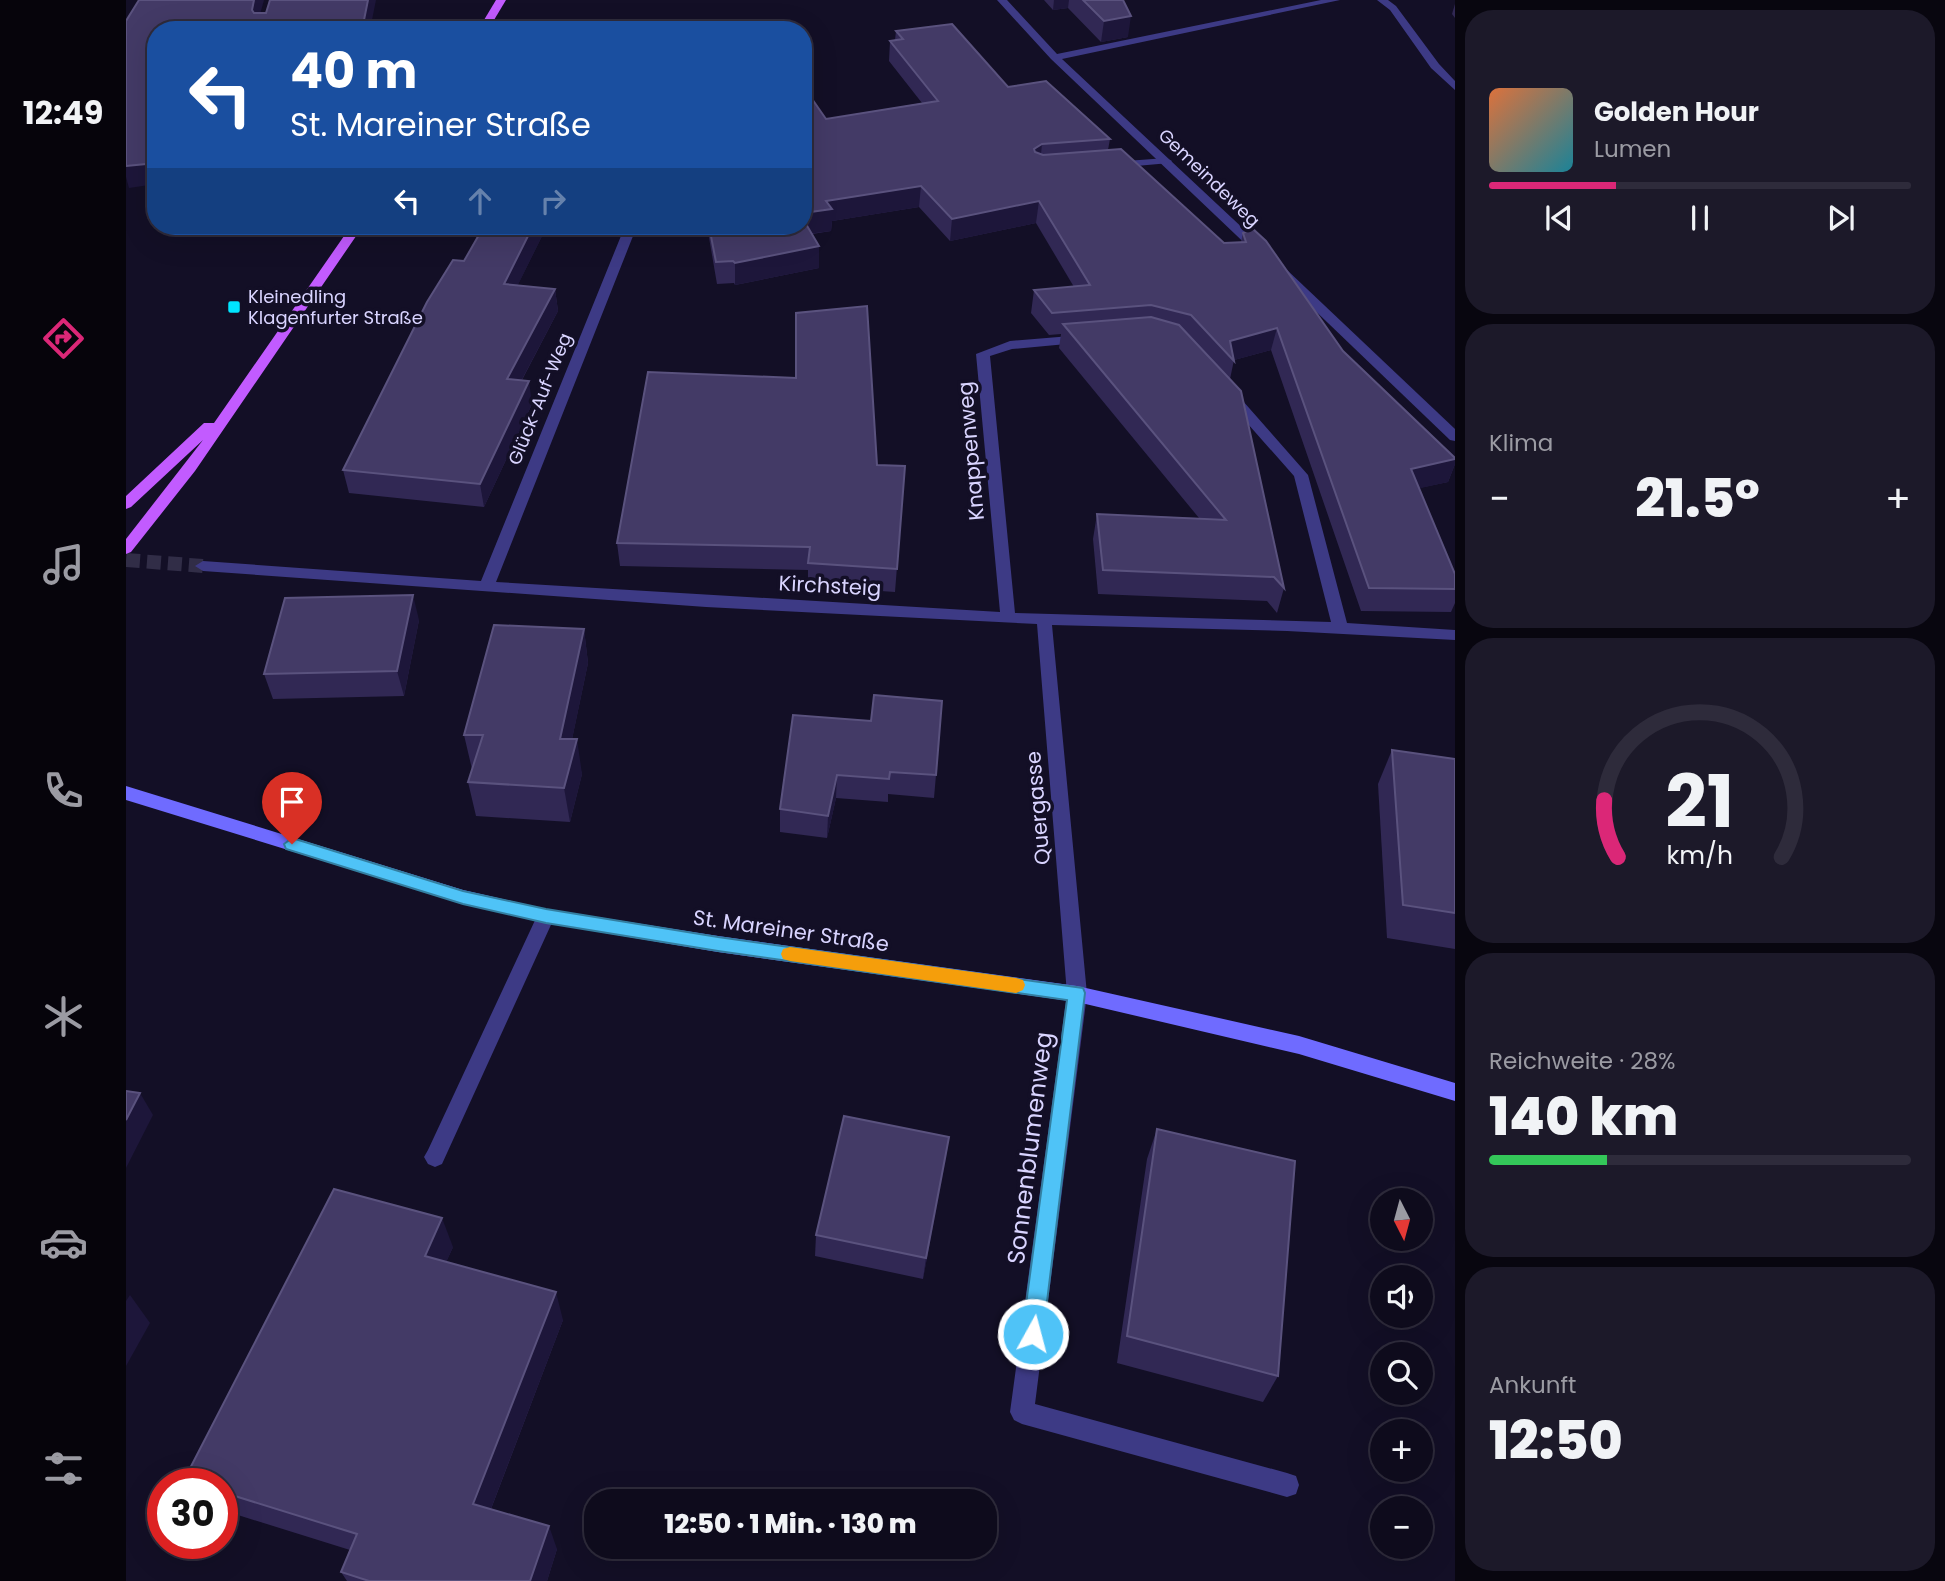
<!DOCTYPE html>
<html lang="de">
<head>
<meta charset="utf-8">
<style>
  :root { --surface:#0e0b1c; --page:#1c1929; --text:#f1f3f6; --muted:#9b9ba3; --line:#2e2b3b; --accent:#db2777 }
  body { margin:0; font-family:Poppins,sans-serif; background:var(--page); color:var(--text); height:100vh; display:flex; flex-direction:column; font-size:26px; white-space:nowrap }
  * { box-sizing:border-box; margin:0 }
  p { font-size:23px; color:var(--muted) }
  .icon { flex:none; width:38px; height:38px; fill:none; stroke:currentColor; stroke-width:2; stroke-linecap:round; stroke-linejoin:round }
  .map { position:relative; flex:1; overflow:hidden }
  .panel { display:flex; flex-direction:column; gap:10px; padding:10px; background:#08060f; width:490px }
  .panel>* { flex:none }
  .hud { position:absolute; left:21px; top:21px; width:665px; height:214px; border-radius:28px; box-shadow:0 7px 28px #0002,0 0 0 2px var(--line); background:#1a4fa0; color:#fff; overflow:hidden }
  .needle { width:46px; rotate:174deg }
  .tools { position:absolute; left:1244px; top:1188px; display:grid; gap:14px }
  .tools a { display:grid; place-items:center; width:63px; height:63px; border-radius:50%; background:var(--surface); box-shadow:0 7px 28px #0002,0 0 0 2px var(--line); font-size:35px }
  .speed { position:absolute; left:21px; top:1468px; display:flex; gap:14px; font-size:35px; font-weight:700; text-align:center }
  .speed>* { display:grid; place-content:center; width:91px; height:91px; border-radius:50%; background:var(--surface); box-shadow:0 7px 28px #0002,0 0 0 2px var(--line); line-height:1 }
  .speed .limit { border:10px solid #d22; background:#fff; color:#111 }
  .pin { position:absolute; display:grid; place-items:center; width:60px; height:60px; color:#fff; margin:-72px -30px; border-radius:50% 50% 50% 0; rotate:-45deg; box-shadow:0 0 7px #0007 }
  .pin .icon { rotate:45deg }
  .me { position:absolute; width:77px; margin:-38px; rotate:7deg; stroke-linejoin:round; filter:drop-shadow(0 0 5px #0008) }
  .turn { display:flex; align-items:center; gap:24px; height:147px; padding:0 28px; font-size:32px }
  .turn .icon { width:91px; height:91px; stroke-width:2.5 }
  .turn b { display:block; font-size:49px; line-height:60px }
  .lanes { display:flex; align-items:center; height:66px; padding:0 28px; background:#0003; justify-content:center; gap:35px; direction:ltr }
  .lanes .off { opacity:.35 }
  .big { font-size:52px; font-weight:800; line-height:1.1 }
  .panel .widget { flex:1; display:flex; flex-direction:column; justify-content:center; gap:10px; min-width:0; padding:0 24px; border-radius:28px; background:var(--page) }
  .panel .dial { align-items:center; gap:0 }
  .dial svg { height:182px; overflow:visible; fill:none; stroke:var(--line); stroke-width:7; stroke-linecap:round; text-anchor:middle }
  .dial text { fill:var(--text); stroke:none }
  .song { display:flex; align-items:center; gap:21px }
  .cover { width:84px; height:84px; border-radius:10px; background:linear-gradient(135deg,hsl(20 70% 55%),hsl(190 70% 35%)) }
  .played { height:7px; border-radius:4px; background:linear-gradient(90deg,var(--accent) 30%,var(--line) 30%) }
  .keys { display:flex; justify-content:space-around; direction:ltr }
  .heat { display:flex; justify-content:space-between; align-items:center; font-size:38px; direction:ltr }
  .charge { height:10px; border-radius:5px; background:linear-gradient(90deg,#34c759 28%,var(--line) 0) }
  .trip { position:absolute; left:458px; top:1489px; width:413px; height:70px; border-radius:28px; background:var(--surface); box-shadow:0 7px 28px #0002,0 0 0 2px var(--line); font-weight:800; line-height:70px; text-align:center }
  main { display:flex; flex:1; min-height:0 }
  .menu { display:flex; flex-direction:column; width:126px; justify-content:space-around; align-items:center; background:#06040b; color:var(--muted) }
  .menu .icon { width:49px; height:49px }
  .menu .on { color:var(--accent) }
  .menu b { font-size:32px; color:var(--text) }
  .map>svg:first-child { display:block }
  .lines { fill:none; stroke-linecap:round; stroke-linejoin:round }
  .street-tunnel { stroke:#312d47; stroke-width:14; stroke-dasharray:14 7; stroke-linecap:butt }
  .lane { fill:#3d3a85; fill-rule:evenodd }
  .street { fill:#3d3a85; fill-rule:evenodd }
  .secondary { fill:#6f6bff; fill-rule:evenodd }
  .primary { fill:#c25bff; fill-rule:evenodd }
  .wall { fill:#312854 }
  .shaded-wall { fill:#1d163a }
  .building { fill:#433a66; stroke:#5a527e; stroke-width:2 }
  .route { fill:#4fc3f7; stroke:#337fa1; stroke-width:2 }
  .slow { fill:#f59e0b }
  .poi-dot { fill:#00e5ff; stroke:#130f26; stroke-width:2.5 }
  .labels { text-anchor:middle; stroke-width:7; stroke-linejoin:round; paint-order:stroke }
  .far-street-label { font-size:18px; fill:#d9d4ff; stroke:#130f26 }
  .far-poi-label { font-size:18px; fill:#d9d4ff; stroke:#130f26; text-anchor:start }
  .street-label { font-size:21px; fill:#d9d4ff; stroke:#130f26 }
  .near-street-label { font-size:24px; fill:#d9d4ff; stroke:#130f26 }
</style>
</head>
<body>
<main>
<nav class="menu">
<b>12:49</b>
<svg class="icon on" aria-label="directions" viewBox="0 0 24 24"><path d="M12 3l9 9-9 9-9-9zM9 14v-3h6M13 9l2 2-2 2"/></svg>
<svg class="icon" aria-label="music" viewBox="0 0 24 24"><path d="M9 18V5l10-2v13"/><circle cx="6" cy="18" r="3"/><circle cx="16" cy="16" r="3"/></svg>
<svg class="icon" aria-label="phone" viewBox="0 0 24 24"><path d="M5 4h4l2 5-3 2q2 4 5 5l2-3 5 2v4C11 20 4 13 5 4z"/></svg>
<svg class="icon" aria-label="climate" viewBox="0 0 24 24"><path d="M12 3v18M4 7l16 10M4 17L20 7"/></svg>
<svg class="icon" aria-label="car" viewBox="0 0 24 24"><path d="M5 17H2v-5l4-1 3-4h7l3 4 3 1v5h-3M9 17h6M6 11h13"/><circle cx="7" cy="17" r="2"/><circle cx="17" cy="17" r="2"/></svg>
<svg class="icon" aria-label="filters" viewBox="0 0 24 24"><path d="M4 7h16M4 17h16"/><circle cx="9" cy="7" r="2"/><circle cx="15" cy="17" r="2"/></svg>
</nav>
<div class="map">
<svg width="1329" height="1581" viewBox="0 0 1329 1581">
  <rect width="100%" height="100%" fill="#130f26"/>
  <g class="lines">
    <path class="street-tunnel" d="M0,560L77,566"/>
    <g class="lane">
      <path d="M1040,158L1046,161L1044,163L987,168L981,165L987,162Z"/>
      <path d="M420,909L427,911L429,916L316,1164L309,1167L302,1164L298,1157L302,1150L411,916L413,911Z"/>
    </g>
    <g class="street">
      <path d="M871,0H881L931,54L1195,0H1214L936,59L1138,248V254H1130L925,59Z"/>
      <path d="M1251,0H1262L1270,6L1313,64L1329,81V90L1305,68L1264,10Z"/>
      <path d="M499,226H511L370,582L874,612L850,354L884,341L957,335L962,336V342L886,349L864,356L889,613L1205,622L1168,476L1099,398V392H1109L1182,475L1221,623L1329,630V640L1161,631L926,625L961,994L909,1404L1161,1473L1170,1476L1173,1485L1170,1494L1161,1497L896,1424L888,1420L884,1412L941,994L911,624L580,607L77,571L69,566L77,561L355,581Z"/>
      <path d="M1157,269L1161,270L1329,429V441L1324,440L1153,276L1151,273Z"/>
    </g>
    <path class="secondary" d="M0,786L337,890L420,909L592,936L951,986L1173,1036L1329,1083V1101L1173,1054L951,1002L592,952L420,923L337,904L0,800Z"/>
    <g class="primary">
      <path d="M370,0H380L362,30H352Z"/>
      <path d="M225,226H237L69,471L5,552L0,554V539L77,440L5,507L0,509V496L78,423H88Z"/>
    </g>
  </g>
  <g class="wall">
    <path d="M918,0H997L1002,37L975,42L942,8L927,10Z"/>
    <path d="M1329,4V18L1326,14Z"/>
    <path d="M770,31L984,139L982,150L1098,243L1115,242L1117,233L1217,351L1329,458V464L1322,482L1293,488L1329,574V603L1325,612L1235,611L1145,350L1108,360L1104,379L1158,588L1151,613L1141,601L972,594L967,539L971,514L1073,518L933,348L935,334L923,335L905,313L908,290L948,287L910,223L824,241L793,207L706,221L705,231L686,234L693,246V268L609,285L608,283L591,284L581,226H677L700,119L796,103L763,61L764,41L769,40Z"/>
    <path d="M421,226L391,286L429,289L432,311L396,380L406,404L358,507L223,493L217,470Z"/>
    <path d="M751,465L779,466L769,592L682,586V570L494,566L491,543Z"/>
    <path d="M293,620L278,696L147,699L138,674Z"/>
    <path d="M458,629L462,663L446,739L456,774L444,822L350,816L342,782L346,769L338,735Z"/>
    <path d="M667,715L810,775L808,798L762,794V802L710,798L701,838L654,832V809Z"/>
    <path d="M1266,750L1329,759V949L1261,938L1252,784Z"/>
    <path d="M1031,1129L1152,1376L1137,1402L991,1363L1021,1159Z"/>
    <path d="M823,1137L797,1279L689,1256L690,1235Z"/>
    <path d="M327,1247L320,1262L437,1320L365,1509L431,1549L421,1581H221L215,1572L224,1550L96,1510V1484H61L58,1480Z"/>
  </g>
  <g class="shaded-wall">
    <path d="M128,0H138L130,29L126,10Z"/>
    <path d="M242,0H250L244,30H236Z"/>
    <path d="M928,0H943L942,8L927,10Z"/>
    <path d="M1005,16L1002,37L975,42L978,21Z"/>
    <path d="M916,144L914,165L908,149Z"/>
    <path d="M30,163V184L3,188L0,177V166Z"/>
    <path d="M795,186L793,207L706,221L705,231L674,235L677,226V213L700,201Z"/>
    <path d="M913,201L910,223L824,241L826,219Z"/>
    <path d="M407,226H421L381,307L378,284Z"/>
    <path d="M693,246V268L609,285V263Z"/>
    <path d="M429,289L432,311L384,402L381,379Z"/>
    <path d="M1151,328L1145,350L1108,360L1104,341Z"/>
    <path d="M403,381L406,404L358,507L354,484Z"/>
    <path d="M1329,459V464L1322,482L1277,492L1285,469Z"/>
    <path d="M287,595L293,620L278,696L271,671Z"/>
    <path d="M458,629L462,663L439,773L434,739Z"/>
    <path d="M451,739L456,774L444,822L438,788Z"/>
    <path d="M711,775L710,798L701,838L702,816Z"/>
    <path d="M14,1093L27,1115L0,1168V1120Z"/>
    <path d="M823,1137L820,1159L797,1279L800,1258Z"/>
    <path d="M316,1218L327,1247L310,1285L299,1256Z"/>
    <path d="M430,1292L437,1320L358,1527L347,1504Z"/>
    <path d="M4,1295L24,1323L0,1366V1301Z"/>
    <path d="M423,1526L431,1549L421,1581H404Z"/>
  </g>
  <g class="building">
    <path d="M13,0H128L126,10L128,13H140L144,0H242L236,30H30V163L0,166V21Z"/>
    <path d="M957,0H997L1005,16L978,21Z"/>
    <path d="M826,24L882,87L920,81L984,139L916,144L908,149L909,152L917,155L995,149L1098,243L1120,242L1117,233L1127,229L1140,241L1217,351L1329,458V459L1285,469L1329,574V589L1243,588L1151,328L1104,341L1108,361L1065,315L1025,305L926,313L908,290L964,285L913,201L826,219L795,186L700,201L706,209L677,213V86L700,119L812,101L764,41L777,39L770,31Z"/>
    <path d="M677,219L693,246L609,263L607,261L590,262L583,226H677Z"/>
    <path d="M358,226H407L378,284L429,289L381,379L403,381L354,484L217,470L301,302L327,260L338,261Z"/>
    <path d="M741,306L751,465L779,466L771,569L682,563L684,547L491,543L522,372L670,378V313Z"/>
    <path d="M1025,317L1053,325L1115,391L1158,588L1148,577L977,570L971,514L1100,520L937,324Z"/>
    <path d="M287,595L271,671L138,674L159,598Z"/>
    <path d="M368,625L458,629L434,739H451L438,788L342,782L357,735H338Z"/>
    <path d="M748,695L816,701L810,775L764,772L763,779L711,775L702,816L654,809L667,715L745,721Z"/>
    <path d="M1266,750L1329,759V913L1277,905Z"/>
    <path d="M0,1091L14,1093L0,1120Z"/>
    <path d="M718,1116L823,1137L800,1258L690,1235Z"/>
    <path d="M1031,1129L1169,1161L1152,1376L1001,1336Z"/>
    <path d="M208,1189L316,1218L299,1256L430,1292L347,1504L423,1526L404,1581H243L215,1572L231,1534L96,1492V1484H71L58,1480Z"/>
  </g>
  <path class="route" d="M166,838L337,891L420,909L592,937L957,988L959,993L917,1334L914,1341L907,1344L899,1341L896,1334L941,1000L592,951L420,923L337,904L160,849L158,844Z"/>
  <path class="slow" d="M664,947L890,978L897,980L899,985L897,990L890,993L664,961L657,959L655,954L657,949Z"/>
  <rect class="poi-dot" x="101" y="300" width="14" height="14" rx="3.5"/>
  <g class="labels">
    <g class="far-street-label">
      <text transform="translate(1083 178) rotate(44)" y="6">Gemeindeweg</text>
      <text transform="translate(414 399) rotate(-68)" y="6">Glück-Auf-Weg</text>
    </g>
    <g class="far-poi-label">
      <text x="122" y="303">Kleinedling<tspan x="122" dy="21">Klagenfurter Straße</tspan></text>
    </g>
    <g class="street-label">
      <text transform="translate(845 451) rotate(-95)" y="7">Knappenweg</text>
      <text transform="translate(704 586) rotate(3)" y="7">Kirchsteig</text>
      <text transform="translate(912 808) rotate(-95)" y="7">Quergasse</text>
      <text transform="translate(665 931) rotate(8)" y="7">St. Mareiner Straße</text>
    </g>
    <g class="near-street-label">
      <text transform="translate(904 1148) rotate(-83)" y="8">Sonnenblumenweg</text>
    </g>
  </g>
</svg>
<div class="tools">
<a><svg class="needle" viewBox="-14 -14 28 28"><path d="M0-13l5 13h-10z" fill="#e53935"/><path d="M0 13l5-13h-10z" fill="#9b9ba3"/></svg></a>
<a><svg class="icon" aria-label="sound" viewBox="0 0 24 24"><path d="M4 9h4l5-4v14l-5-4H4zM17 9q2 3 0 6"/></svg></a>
<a><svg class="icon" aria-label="search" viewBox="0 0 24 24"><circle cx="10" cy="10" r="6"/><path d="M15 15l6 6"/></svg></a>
<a>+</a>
<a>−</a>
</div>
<div class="speed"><div class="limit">30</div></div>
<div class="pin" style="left:166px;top:844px;background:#d93025"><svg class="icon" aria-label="arrive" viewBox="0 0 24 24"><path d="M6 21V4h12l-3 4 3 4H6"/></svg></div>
<svg class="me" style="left:907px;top:1334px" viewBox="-20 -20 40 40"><circle r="17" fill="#4fc3f7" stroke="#fff" stroke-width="3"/><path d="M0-11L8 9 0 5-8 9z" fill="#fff"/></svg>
<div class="trip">12:50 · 1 Min. · 130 m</div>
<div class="hud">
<div class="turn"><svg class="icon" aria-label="left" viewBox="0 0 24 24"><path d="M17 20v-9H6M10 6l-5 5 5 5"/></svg><div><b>40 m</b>St. Mareiner Straße</div></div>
<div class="lanes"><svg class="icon" aria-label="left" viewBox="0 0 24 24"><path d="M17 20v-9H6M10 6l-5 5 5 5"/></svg><svg class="icon off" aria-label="ahead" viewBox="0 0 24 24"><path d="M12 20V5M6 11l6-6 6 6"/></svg><svg class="icon off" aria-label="right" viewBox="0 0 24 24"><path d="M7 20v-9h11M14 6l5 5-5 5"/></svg></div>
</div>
</div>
<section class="panel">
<div class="widget">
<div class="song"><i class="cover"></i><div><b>Golden Hour</b><p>Lumen</p></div></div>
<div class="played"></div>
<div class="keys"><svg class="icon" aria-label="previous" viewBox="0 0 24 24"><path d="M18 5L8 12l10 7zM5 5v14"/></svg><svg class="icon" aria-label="pause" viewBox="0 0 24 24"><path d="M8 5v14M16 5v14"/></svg><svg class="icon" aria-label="next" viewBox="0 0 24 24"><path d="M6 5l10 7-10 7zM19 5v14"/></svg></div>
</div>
<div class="widget"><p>Klima</p>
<div class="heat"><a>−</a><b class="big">21.5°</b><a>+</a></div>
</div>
<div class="widget dial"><svg viewBox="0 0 100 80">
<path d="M14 69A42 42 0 1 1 86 69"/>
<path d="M14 69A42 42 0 0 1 8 44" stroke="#db2777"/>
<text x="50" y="56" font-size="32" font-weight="700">21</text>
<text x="50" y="72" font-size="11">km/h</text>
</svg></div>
<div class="widget"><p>Reichweite · 28%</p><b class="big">140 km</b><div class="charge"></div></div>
<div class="widget"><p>Ankunft</p><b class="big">12:50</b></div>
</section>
</main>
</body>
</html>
